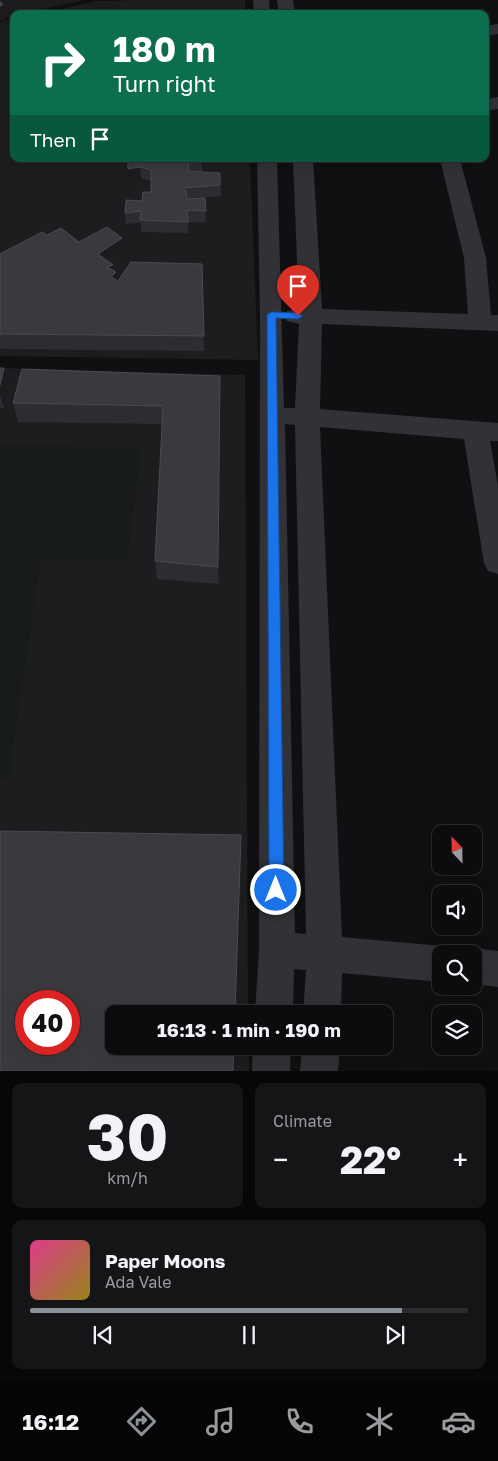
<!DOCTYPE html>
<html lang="en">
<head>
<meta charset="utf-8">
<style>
  :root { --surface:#0c0c0e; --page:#151517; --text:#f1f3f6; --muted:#9a9b9e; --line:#2c2c2e; --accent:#8c9099 }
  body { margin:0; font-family:"Golos Text",sans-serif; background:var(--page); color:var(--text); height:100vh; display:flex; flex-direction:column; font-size:19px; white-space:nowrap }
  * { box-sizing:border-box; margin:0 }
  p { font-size:16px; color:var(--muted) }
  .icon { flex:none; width:28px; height:28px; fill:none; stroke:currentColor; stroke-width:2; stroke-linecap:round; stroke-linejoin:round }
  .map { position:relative; height:1071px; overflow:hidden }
  .sheet { display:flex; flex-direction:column; gap:12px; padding:12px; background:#070708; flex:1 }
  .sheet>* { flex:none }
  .top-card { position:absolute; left:10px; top:10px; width:479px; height:152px; border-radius:10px; box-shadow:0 5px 20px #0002,0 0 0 1px var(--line); background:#0b6e4f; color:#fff; overflow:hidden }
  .needle { width:32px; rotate:338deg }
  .tools { position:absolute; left:432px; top:825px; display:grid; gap:10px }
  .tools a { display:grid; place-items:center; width:50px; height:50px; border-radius:10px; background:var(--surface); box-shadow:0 5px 20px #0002,0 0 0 1px var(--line); font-size:25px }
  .speed { position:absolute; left:15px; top:990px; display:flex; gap:10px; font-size:25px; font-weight:700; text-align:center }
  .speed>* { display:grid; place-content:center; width:65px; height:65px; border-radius:50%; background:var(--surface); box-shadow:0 5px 20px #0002,0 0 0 1px var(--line); line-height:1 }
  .speed .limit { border:8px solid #d22; background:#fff; color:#111 }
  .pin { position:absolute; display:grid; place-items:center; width:42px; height:42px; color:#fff; margin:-51px -21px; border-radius:50% 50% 50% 0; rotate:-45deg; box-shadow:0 0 5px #0007 }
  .pin .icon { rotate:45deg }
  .me { position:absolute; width:55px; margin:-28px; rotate:0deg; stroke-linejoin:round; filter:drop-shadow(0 0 4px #0008) }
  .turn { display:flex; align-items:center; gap:18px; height:105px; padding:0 20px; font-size:22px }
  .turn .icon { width:65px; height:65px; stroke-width:2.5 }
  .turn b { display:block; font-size:35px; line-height:42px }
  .then { display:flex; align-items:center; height:48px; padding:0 20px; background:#0003; gap:10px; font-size:19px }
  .big { font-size:38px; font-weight:700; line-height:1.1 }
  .sheet .widget { flex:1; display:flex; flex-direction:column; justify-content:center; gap:8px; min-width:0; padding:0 18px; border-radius:10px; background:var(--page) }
  .sheet .dial { align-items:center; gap:0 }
  .dial b { font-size:65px; line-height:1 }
  .song { display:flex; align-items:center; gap:15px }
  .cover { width:60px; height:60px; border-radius:8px; background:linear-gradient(135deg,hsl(330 70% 55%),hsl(50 70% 35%)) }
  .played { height:5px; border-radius:2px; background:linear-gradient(90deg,var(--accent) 85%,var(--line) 85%) }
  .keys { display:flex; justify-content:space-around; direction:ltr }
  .heat { display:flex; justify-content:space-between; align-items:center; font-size:28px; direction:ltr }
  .sheet .tiles { flex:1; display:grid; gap:12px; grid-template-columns:1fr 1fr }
  .widget:last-child { grid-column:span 2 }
  .trip { position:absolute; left:105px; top:1005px; width:288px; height:50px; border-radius:10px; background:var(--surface); box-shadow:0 5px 20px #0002,0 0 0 1px var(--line); font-weight:700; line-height:50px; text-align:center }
  .menu { display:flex; height:80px; justify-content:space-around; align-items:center; background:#050506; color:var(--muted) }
  .menu .icon { width:35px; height:35px }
  .menu .active { color:var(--accent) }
  .menu b { font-size:22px; color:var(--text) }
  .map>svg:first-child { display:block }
  .built { fill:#1d1c1f; fill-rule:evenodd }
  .green { fill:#171c18 }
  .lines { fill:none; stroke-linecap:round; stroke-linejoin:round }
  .minor { fill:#323236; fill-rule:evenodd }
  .wall { fill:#2d2c30 }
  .shaded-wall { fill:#1c1b1e }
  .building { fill:#3a393e; stroke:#4a4b50; fill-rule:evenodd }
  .route { fill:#1a73e8; stroke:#114b97 }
</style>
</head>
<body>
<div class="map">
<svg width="498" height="1071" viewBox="0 0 498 1071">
  <rect width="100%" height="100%" fill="#101012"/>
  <g class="built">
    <path d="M0,0H83L0,19Z"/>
    <path d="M142,0H245V14H40L96,1Z"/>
    <path d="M14,19V159H250L258,360L0,356V22Z"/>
    <path d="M0,368L245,375L248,1014H114V1046H249V1071H0ZM26,1001H69V1044H26Z"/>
  </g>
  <path class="green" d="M0,444L141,450L127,561L41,558L8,779L0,781Z"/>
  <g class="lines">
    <g class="minor">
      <path d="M253,0H269L270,14H254Z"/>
      <path d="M277,0H293L295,14H279Z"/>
      <path d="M498,24V34L485,36V26Z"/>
      <path d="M498,97V109L485,111V99Z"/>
      <path d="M257,159H277L284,408H295L299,324L287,321L284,316L287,311L299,309L293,159H313L322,309L468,314L464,258L440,159H460L486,258L491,315H498V331L322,324L320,409L498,423V441H490L498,486V574L488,571L484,563L464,439L320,427L342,937L441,946L454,951L455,954H441V982L342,973L341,1014H303L306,970L294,969L293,1014H255L259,949L260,315ZM285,424L295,425L306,934L295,933Z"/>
      <path d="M474,948L498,951V987L474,984V954H461Z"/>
      <path d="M253,1046H291L290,1071H252Z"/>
      <path d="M302,1046H340L338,1071H300Z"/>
    </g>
  </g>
  <g class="wall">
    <path d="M128,159H204L202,171H189L220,173L221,196L187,199L205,198L206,222H188V233L141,232V223L126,224L125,213L142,201L151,192V181L141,178L130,180Z"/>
    <path d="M47,235L79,242L122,238L124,253L110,263L113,265L114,271L117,281H118L202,264L204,351L0,349V254Z"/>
    <path d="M0,368L9,387L4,408H0Z"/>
    <path d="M220,376V395L219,584L157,579L155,561L162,424L18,422L13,403Z"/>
  </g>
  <g class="shaded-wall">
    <path d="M3,5L6,20L0,21V6Z"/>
    <path d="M202,159H204V162L202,171Z"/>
    <path d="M140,167L141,178L130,180L128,169Z"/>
    <path d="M122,238L124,253L100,269L98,254Z"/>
    <path d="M113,265L114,274L116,272L118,288L113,293L107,267Z"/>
    <path d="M4,368L9,387L4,408L0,394V385Z"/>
    <path d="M220,376V395L219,584L218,567Z"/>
    <path d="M241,835V852L236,1014H235Z"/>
    <path d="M234,1046H235L234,1071H233Z"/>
  </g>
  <g class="building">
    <path d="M0,1L3,5L0,6Z"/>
    <path d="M128,159H202V160H188V171L220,173V185L183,188L186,191L187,199L205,198L206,211L187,210L188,222L140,220L141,211L125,213L126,200L142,201L143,192H151V170L140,167L128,169Z"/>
    <path d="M107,227L122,238L98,254L113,265L107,267L116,272L111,277L118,281L131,262L202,264L204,336L0,334V254L42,232L47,235L61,228L79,242Z"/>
    <path d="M0,368H4L0,385Z"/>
    <path d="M22,369L220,376L218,567L155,561L163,406L13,403Z"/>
    <path d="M0,831L241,835L235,1014H114V1046H234L233,1071H0ZM26,1001H69V1044H26Z"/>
  </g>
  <path class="route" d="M271,312L298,313L303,316L298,319L276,318L284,890L282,895L276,897L271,895L269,890L267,315Z"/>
</svg>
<div class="tools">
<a><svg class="needle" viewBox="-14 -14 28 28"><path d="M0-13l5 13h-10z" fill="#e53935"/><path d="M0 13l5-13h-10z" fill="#9a9b9e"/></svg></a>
<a><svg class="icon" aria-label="sound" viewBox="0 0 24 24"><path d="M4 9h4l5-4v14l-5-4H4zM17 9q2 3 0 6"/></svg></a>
<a><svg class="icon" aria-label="search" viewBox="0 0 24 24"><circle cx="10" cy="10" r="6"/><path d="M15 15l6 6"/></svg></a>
<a><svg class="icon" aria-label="layers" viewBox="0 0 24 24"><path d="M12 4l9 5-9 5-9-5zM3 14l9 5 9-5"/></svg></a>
</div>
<div class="speed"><div class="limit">40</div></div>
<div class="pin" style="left:298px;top:316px;background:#d93025"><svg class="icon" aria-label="arrive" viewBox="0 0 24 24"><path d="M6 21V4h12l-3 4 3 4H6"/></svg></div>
<svg class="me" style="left:276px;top:890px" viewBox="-20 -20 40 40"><circle r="17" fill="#1a73e8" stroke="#fff" stroke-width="3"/><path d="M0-11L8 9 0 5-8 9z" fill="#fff"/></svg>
<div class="trip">16:13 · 1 min · 190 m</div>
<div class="top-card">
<div class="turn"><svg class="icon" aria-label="right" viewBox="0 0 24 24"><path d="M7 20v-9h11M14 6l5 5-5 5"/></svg><div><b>180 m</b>Turn right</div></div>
<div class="then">Then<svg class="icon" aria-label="arrive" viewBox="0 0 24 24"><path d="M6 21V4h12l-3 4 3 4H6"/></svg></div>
</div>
</div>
<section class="sheet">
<div class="tiles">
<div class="widget dial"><b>30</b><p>km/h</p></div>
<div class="widget"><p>Climate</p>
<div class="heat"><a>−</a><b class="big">22°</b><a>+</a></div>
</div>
<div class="widget">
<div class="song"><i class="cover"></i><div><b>Paper Moons</b><p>Ada Vale</p></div></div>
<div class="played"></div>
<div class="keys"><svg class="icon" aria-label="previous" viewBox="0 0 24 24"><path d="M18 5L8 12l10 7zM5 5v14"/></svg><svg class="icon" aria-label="pause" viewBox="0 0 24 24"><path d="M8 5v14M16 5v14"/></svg><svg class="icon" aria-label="next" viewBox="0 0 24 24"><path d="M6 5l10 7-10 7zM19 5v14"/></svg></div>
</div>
</div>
</section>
<nav class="menu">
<b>16:12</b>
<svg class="icon active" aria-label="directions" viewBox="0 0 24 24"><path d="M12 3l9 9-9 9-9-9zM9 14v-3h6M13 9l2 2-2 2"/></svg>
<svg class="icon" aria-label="music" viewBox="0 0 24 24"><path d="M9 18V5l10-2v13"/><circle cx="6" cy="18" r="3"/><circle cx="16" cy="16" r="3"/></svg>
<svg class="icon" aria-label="phone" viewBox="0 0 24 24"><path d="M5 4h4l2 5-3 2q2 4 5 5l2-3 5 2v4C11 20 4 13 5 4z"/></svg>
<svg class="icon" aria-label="climate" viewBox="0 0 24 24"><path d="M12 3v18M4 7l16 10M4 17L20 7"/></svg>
<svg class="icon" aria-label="car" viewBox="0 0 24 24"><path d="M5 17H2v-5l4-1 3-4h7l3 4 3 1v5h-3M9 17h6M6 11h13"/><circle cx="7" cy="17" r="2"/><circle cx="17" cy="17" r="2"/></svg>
</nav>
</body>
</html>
